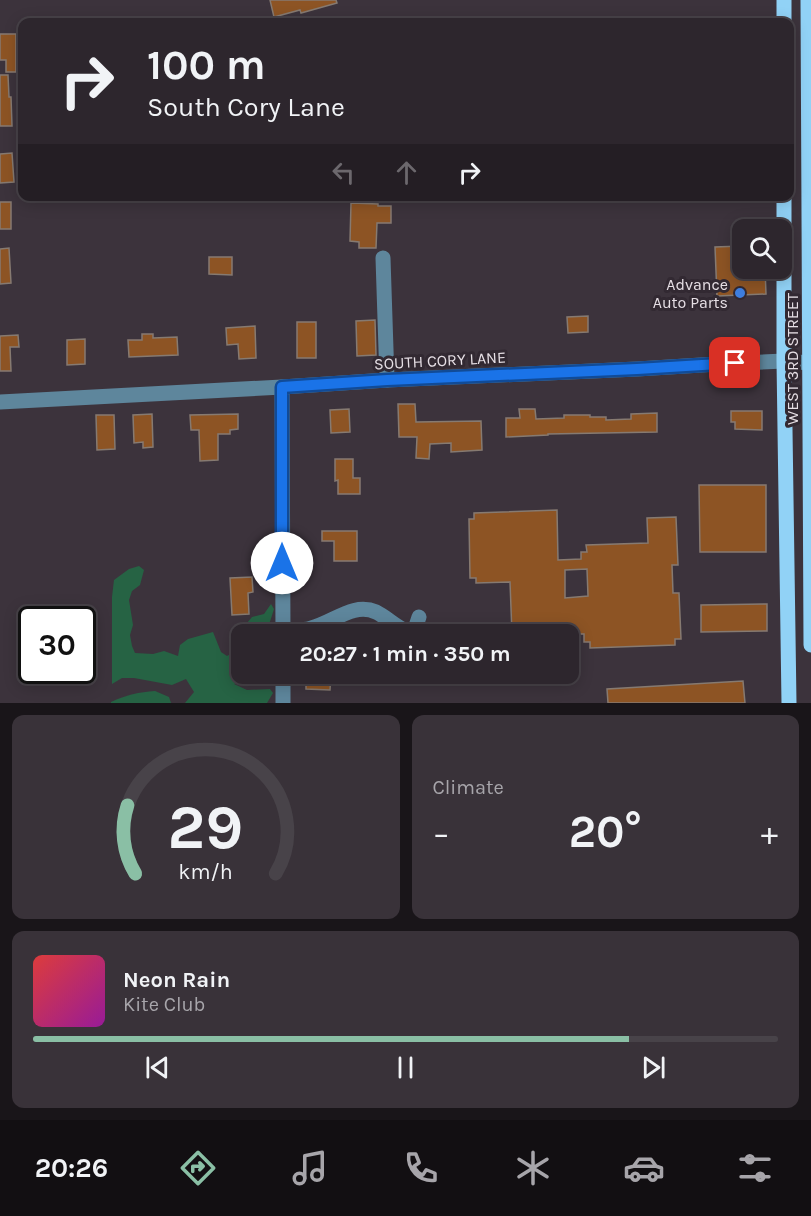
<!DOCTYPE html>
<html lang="en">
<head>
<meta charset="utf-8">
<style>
  :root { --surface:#2d262d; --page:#393239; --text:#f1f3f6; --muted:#a7a5aa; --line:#484349; --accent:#8abfa5 }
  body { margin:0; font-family:Karla,sans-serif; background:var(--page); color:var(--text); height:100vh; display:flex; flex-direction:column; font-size:22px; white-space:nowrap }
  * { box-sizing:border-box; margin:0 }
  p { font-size:20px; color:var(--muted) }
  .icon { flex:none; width:33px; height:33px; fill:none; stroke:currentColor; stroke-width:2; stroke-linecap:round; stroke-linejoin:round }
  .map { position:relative; height:703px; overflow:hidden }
  .panel { display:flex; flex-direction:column; gap:12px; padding:12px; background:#191519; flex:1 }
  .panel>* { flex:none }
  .guide { position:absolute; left:18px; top:18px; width:776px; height:183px; border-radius:12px; box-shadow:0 3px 15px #0003,0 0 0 2px var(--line); background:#2d262d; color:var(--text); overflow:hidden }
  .controls { position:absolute; left:732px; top:219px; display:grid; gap:12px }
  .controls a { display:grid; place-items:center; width:60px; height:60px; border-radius:12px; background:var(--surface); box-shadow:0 3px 15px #0003,0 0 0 2px var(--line); font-size:30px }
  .speed { position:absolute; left:18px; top:606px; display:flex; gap:12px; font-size:30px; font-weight:700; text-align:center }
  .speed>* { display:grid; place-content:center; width:78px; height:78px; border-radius:50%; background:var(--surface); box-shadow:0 3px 15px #0003,0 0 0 2px var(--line); line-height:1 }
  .speed .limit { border:3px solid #111; border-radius:9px; background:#fff; color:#111 }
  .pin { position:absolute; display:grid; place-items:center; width:51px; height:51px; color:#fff; margin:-26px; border-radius:12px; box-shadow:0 3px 9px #0006 }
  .me { position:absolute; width:66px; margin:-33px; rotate:0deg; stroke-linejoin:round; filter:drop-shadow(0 0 4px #0008) }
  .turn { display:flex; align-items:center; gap:21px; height:126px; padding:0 30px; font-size:27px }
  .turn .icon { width:78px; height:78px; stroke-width:2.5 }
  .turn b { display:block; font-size:42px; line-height:51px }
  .lanes { display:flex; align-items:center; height:57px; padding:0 30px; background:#0003; justify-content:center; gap:30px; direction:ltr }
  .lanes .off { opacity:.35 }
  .big { font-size:45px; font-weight:700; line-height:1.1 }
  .panel .card { flex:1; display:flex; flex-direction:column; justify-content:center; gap:9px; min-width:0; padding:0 21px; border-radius:12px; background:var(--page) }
  .panel .dial { align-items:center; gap:0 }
  .dial svg { height:156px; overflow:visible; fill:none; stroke:var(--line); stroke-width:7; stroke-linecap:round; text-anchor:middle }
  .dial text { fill:var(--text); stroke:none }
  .song { display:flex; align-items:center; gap:18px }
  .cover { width:72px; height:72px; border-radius:9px; background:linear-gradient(135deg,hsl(0 70% 55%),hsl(300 70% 35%)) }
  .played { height:6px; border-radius:3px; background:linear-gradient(90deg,var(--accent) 80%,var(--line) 80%) }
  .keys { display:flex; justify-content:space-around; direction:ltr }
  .heat { display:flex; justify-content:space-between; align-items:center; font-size:33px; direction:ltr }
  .panel .tiles { flex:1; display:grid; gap:12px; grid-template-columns:1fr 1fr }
  .card:last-child { grid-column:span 2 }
  .trip { position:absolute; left:231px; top:624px; width:348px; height:60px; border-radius:12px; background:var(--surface); box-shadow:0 3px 15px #0003,0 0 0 2px var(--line); font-weight:700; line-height:60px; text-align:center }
  .tabs { display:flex; height:96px; justify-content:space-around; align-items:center; background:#120f12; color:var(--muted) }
  .tabs .icon { width:42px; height:42px }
  .tabs .current { color:var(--accent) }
  .tabs b { font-size:27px; color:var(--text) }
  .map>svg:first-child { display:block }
  .green { fill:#266344 }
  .building { fill:#8d5424; stroke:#867a71; stroke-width:1.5; fill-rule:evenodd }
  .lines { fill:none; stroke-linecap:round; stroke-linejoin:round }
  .minor { stroke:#5e869c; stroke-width:15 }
  .major { stroke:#91d2f6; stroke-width:15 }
  .route-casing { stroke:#114b97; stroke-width:15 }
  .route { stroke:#1a73e8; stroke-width:10 }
  .shop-dot { fill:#3f7fe0; stroke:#322932; stroke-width:2 }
  .labels { text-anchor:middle; stroke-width:6; stroke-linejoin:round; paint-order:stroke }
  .poi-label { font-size:16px; fill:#e6dfe5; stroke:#322932; text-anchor:end }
  .street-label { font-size:16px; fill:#e6dfe5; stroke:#322932 }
</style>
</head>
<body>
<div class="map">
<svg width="811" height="703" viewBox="0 0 811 703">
  <rect width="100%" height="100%" fill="#3c333c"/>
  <g class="green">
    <path d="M139,566L144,570L140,585L132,591L129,600L133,625L130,635L132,646L135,653L153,654L164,651L178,656L180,645L188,639L213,632L221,652L227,656L239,649L241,642L242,674H271L270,676L252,678L234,684L247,690L270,689L273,693L267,703H185L194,692L186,679L172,685L134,678H122L112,684V597L114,580L129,569Z"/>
    <path d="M271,604L274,609L268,628L275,634H244L247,623L252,617L264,614Z"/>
    <path d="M155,691L169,697L171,703H111V702C126,695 139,692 155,691Z"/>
  </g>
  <g class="building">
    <path d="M270,0H336L337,3L301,13L300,10L274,17Z"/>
    <path d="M0,34H16V72H6V60H0Z"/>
    <path d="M0,75H8L9,97H11L12,126H0Z"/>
    <path d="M12,153L14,182L0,183V154Z"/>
    <rect x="0" y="202" width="11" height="27"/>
    <path d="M351,203L378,204V206H391V223H377L376,248H359V242L350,241Z"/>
    <path d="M742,246V268H765L766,294L717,296L715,247Z"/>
    <path d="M9,248L11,283L0,284V249Z"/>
    <path d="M209,257H232V275L209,274Z"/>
    <path d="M588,316V332L568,333L567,317Z"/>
    <path d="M375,320L376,355L357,356L356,321Z"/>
    <rect x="297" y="322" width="19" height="36"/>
    <path d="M255,326L256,358L239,359L238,344L227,345L226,328Z"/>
    <path d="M142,334H153V338L177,337L178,355L129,357L128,340H142Z"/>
    <path d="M18,335L19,347H10L11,371H0V336Z"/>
    <path d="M85,339V364L67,365V340Z"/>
    <path d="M398,404H415L416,422L481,421L482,450L451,452V443L430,444L429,459L416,458L417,437H399Z"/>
    <path d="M349,409L350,432L331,433L330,410Z"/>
    <path d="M519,409H535L536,419L564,418V415H590V417H606V420L631,419V414L657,413V432L548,434V435L506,437V418H520Z"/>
    <path d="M731,411H762V430L735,429V422H731Z"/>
    <path d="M152,414L153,447L143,448V442L134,443L133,415Z"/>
    <path d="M238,414V429L230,430V434H218V460L200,461L199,430H191L190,415Z"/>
    <path d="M96,415H114L115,449L97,450Z"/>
    <path d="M335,459H353V478H360V494H338V480L335,481Z"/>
    <path d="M699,485H766V552H700Z"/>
    <path d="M557,510L558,560L581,559V552H587L586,545L648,543L647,518L676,517L678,565H672L673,593H679L681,639H675V645L590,648V642H584V634H512L510,582L476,583V578H470L469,519H474V513ZM587,569L588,596L565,598V570Z"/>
    <path d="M322,531H357V561H334V541H322Z"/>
    <path d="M252,577L253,592L248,593L249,614L232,615L230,578Z"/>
    <path d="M767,604V631L701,632V605Z"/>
    <path d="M306,674H331L330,690L306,689Z"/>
    <path d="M743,681L745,703H608L607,689Z"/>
  </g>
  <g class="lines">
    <g class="minor">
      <path d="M383,258L387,380"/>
      <path d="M282,387L283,634"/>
      <path d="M0,402L282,387L387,380L637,369L717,364L784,361L811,363"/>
      <path d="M283,629C292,630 302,631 311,628C333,623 353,602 376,612C386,617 394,625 404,630L409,631L415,629L419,617"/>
      <path d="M283,674V703"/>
    </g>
    <g class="major">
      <path d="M808,0L811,645"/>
      <path d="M784,22V0"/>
      <path d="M784,196V361L789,703"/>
    </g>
  </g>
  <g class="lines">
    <defs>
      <path id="route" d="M282,563V387L387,380L637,369L735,363"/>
    </defs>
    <use href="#route" class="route-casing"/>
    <use href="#route" class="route"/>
  </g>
  <circle class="shop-dot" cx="740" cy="293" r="6"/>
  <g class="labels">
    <g class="poi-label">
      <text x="728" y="290">Advance<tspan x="728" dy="18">Auto Parts</tspan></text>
    </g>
    <g class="street-label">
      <text transform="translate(792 359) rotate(-90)" y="6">WEST 3RD STREET</text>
      <text transform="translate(440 360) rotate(-3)" y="6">SOUTH CORY LANE</text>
    </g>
  </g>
</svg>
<div class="controls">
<a><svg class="icon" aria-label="search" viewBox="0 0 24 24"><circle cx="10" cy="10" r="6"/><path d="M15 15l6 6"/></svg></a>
</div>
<div class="speed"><div class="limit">30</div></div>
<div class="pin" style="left:735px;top:363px;background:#d93025"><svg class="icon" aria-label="arrive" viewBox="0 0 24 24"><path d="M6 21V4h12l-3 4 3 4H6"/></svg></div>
<svg class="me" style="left:282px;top:563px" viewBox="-20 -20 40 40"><circle r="19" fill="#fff"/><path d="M0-13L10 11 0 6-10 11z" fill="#1a73e8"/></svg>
<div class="trip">20:27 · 1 min · 350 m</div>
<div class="guide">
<div class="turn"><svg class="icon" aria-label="right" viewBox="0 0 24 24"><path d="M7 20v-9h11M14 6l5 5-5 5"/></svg><div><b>100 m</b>South Cory Lane</div></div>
<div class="lanes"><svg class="icon off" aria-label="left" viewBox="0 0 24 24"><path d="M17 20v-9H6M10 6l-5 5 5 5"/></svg><svg class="icon off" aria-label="ahead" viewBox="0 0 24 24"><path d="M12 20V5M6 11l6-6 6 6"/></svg><svg class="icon" aria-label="right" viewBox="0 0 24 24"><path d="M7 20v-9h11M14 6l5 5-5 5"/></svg></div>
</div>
</div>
<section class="panel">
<div class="tiles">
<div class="card dial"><svg viewBox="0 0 100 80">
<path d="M14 69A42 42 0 1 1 86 69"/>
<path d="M14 69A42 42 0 0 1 10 34" stroke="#8abfa5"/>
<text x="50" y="56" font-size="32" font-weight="700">29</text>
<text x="50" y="72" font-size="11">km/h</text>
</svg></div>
<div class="card"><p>Climate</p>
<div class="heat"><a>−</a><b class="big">20°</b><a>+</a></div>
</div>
<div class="card">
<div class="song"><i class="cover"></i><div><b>Neon Rain</b><p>Kite Club</p></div></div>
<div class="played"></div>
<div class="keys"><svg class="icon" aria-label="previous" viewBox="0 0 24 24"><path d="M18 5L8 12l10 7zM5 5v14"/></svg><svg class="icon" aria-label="pause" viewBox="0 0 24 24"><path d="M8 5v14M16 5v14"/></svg><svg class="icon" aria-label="next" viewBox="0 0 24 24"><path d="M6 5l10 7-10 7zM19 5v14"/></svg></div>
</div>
</div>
</section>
<nav class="tabs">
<b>20:26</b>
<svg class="icon current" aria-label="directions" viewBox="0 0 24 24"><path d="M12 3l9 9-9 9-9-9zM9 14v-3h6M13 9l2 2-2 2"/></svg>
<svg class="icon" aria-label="music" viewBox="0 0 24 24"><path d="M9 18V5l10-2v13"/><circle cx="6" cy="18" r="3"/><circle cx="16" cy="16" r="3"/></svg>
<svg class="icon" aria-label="phone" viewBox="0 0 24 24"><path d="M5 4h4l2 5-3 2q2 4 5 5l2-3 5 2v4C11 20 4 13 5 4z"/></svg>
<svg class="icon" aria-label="climate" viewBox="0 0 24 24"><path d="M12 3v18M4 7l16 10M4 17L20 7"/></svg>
<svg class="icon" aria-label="car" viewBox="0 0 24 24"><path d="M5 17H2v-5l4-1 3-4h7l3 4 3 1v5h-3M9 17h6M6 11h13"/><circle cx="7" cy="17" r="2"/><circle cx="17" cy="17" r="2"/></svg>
<svg class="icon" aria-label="filters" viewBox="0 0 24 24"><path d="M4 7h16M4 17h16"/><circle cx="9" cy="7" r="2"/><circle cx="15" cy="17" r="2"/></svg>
</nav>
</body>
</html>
